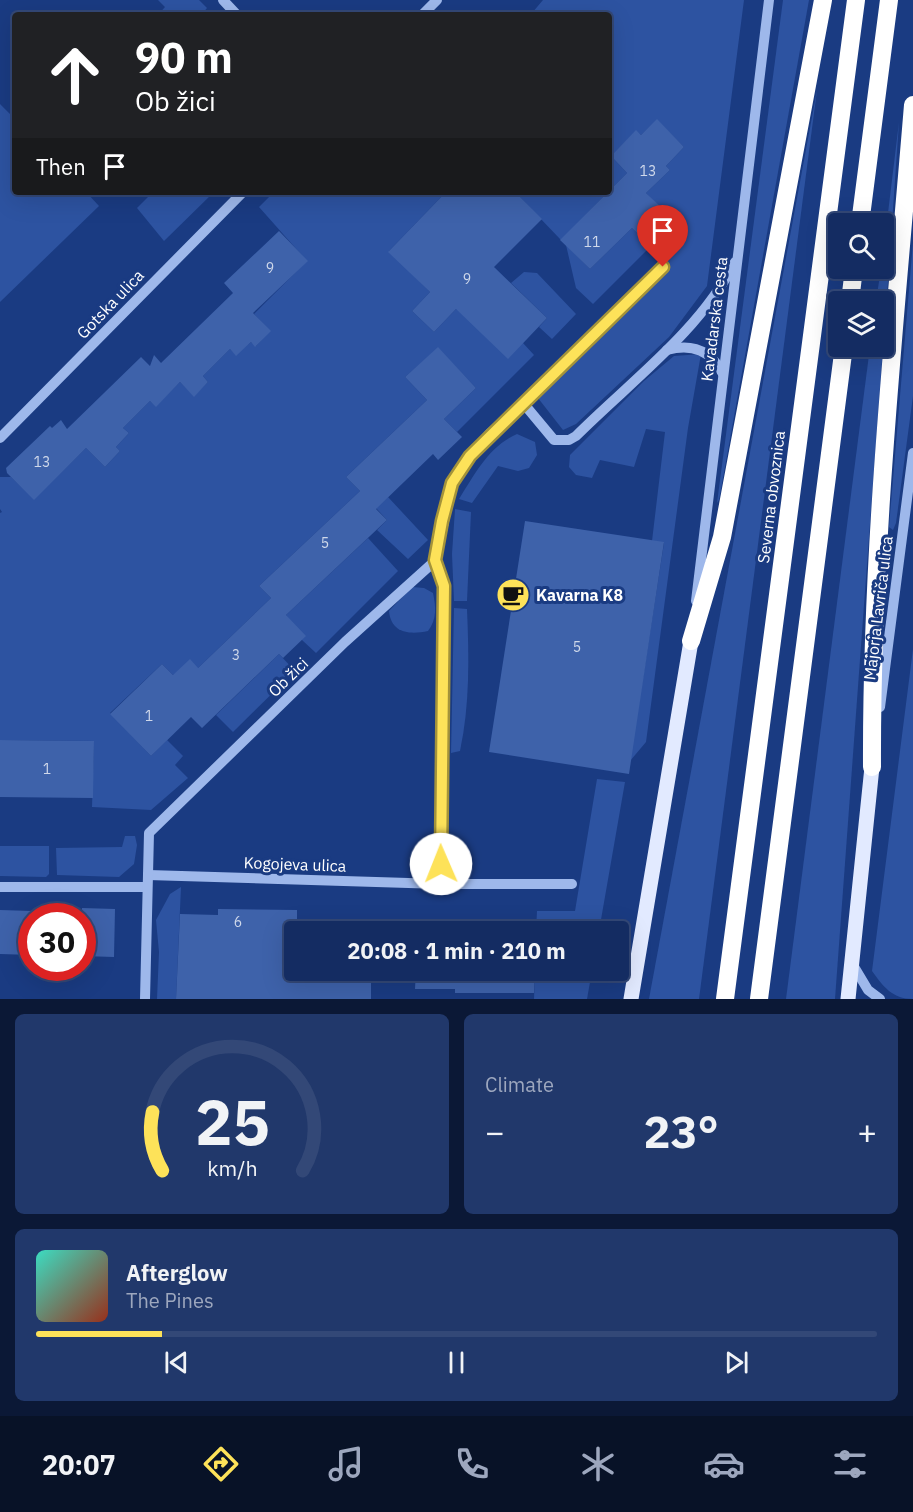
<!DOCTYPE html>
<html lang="en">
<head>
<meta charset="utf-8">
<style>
  :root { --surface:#142c62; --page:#21386b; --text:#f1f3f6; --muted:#9da7be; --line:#334877; --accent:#fde259 }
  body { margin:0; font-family:"IBM Plex Sans",sans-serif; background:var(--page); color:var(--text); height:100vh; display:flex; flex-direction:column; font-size:22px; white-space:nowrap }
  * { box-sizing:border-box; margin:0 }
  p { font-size:20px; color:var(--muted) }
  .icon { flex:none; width:33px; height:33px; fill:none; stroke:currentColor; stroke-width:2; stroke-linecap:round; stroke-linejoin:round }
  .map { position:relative; height:999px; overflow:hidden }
  .panel { display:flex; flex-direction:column; gap:15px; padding:15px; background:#0b1836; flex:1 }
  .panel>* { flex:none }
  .banner { position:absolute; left:12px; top:12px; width:600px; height:183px; border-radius:6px; box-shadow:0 6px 24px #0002,0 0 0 2px var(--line); background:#202124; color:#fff; overflow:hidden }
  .controls { position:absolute; left:828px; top:213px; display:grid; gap:12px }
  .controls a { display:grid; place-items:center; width:66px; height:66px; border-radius:6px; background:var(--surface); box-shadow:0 6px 24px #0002,0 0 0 2px var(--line); font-size:30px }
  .speed { position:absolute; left:18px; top:903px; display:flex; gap:12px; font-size:30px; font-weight:700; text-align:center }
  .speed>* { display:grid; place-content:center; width:78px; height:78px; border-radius:50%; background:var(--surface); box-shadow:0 6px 24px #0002,0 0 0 2px var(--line); line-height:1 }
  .speed .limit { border:9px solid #d22; background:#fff; color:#111 }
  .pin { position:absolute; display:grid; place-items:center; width:51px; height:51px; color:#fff; margin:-62px -26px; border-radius:50% 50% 50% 0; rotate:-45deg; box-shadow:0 0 6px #0007 }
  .pin .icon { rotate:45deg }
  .me { position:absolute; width:66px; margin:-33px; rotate:359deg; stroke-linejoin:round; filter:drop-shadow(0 0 4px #0008) }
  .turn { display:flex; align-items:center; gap:21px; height:126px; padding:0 24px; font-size:27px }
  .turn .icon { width:78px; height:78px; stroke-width:2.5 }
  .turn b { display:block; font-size:42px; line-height:51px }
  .then { display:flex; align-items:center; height:57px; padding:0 24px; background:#0003; gap:12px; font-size:22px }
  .big { font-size:45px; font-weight:700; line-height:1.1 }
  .panel .widget { flex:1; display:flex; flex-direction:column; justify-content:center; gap:9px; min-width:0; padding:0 21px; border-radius:9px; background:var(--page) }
  .panel .dial { align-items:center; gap:0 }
  .dial svg { height:156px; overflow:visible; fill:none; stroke:var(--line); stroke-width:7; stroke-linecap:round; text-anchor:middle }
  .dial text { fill:var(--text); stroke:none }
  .song { display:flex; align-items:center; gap:18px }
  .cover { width:72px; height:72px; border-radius:9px; background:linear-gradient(135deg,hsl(170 70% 55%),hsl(10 70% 35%)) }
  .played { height:6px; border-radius:3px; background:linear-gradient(90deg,var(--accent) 15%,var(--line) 15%) }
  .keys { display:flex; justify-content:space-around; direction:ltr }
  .heat { display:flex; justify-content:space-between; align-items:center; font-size:33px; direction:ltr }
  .panel .tiles { flex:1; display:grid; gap:15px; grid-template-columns:1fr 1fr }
  .widget:last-child { grid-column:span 2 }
  .trip { position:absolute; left:284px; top:921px; width:345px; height:60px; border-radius:6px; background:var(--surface); box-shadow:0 6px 24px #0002,0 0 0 2px var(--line); font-weight:700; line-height:60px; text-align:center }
  .tab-bar { display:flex; height:96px; justify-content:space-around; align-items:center; background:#081227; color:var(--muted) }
  .tab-bar .icon { width:42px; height:42px }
  .tab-bar .current { color:var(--accent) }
  .tab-bar b { font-size:27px; color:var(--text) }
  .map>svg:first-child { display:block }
  .green { fill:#2d53a1 }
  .building { fill:#3e62aa }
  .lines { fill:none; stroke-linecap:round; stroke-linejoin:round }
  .minor { stroke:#9eb8eb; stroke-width:10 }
  .major { stroke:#e2eaff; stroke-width:15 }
  .highway { stroke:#fff; stroke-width:18 }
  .route-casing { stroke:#a4933a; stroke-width:15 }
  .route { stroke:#fde259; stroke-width:10 }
  .labels { text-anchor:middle; stroke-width:6; stroke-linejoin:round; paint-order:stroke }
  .number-label { font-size:14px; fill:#cfd8ea }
  .street-label { font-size:16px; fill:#fff; stroke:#1a3b82 }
  .poi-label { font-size:16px; font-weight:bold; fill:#fff; stroke:#1a3b82; text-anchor:start }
</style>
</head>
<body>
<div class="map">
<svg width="913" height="999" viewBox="0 0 913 999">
  <rect width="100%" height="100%" fill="#1a3b82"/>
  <g class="green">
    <path d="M158,0H199L207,8L201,15H158L165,7Z"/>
    <path d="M543,0H744L707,286L669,337L576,424L563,430L538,398L668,266L649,248L593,304L576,288L566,245L590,269L632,228L638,234L662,210L646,193L670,170L666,166L684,147L657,120L641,135L636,131L611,156L627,173L609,191V15H534L532,13Z"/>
    <path d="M783,0H809L719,500L717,503Z"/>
    <path d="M817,90L699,999H649Z"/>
    <path d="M0,104L15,119V192H86L99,206L0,302Z"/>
    <path d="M899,122L884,339V302L876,301L881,269L884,268V246Z"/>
    <path d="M153,192H214L164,241L137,208Z"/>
    <path d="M274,192H446L389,251L430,292L412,311L434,332L456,309L523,343L534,355L457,432L444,419L476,388L438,348L405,377L427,400L346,477L360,491L259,586L271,598L198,668L173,675L162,664L110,713L151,756L167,740L183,756L175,765L188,778L151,810L92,807L94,741L0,740V513L2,512L0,509V477H11L34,499L86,448L105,467L120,451L116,447L129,433L123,428L150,401L156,406L180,382L194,396L208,382L203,376L230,349L236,355L251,342L256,346L270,331L254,314L307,261L259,207Z"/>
    <path d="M515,192H608L561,240Z"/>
    <path d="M913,242V396L896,523L893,530L889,527Z"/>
    <path d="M524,272L537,273L576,314L552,339L539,327L547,318L511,283Z"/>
    <path d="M870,347H883L835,999H786Z"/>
    <path d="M701,354L688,428L646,742L630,761L664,543L652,541L665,432L646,429L634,467L600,460L592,478L576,475L569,467L570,455L644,381L674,356Z"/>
    <path d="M517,434L535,442L537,455L529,468L518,471L498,466L472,503L459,499C475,474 489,446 517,434Z"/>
    <path d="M388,497L428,540L408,559L377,530L387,520L376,508Z"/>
    <path d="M455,509L471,512L467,601H454L452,554Z"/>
    <path d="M368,538L398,571L316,653L302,640L286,615Z"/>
    <path d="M412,587L424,588L433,593C436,607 437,619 428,631C409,635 391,633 389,611Z"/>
    <path d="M454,608L467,609C469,657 470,704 460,751L451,753Z"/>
    <path d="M913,649V999C892,999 883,986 872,971Z"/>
    <path d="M279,654L295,671L233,732L216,715Z"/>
    <path d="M597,779L625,782L599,931H536L537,911H575Z"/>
    <path d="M125,836H135L137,845L134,864L119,877L57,875L56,848L122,847Z"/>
    <path d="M0,846H49V874L46,877L0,876Z"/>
    <path d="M181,887L176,999H157L159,952L156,920L170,894Z"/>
    <path d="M535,971H592L587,999H534Z"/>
  </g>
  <g class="building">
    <path d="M657,119L684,147L666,166L670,170L646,193L663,209L638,234L632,228L590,269L560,240L627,173L611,156L636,130L641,135Z"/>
    <path d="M446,192H515L542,219L494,267L547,318L508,359L456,309L434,332L412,311L430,292L388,252Z"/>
    <path d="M279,231L308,261L253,313L271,331L255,347L251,342L236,356L230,349L203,376L208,382L194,397L180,382L156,407L150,401L123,428L129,433L116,447L120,451L105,467L86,448L34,500L7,473L6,468L50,426L52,428L61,420L67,429L141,357L150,366L154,355L161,363L233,293L224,283Z"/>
    <path d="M438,347L476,388L444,419L462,437L438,460L433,454L376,509L387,520L286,615L306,636L283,658L279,654L202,728L191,717L151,756L110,714L162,664L173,675L190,659L198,668L271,598L259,586L360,491L346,477L427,400L405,377Z"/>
    <path d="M525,521L664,542L629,774L489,752Z"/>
    <path d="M0,740L94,741L93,798L0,797Z"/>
    <path d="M82,908L115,909L114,957L82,956Z"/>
    <path d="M218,909L297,910V932H294V970H371V999H176L180,914L218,915Z"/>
    <path d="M0,910L32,911V955L0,954Z"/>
    <path d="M416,970H535L534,993H455V989H415Z"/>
  </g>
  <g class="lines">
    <g class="minor">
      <path d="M223,0L237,15"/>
      <path d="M422,15L437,0"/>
      <path d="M667,350C693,343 711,351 723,374"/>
      <path d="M524,404L663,268"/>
      <path d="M0,438L243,192"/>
      <path d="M436,560L443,586L441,884"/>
      <path d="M696,601L769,0"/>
      <path d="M880,707L913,453"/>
      <path d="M148,875L441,884H572"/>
      <path d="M0,887H147"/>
      <path d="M853,965L868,990L880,999"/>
      <path d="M145,999L149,833L345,642L436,560L452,483L470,456L490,433L524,404L554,440H569L576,436C631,381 699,332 735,262"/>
    </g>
    <g class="major">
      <path d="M631,999L691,641"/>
      <path d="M848,999L872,767"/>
    </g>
    <g class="highway">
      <path d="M860,224L889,0"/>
      <path d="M850,302L854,268"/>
      <path d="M691,641L722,537L823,0"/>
      <path d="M872,767C871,546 895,325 913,105"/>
      <path d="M725,999L856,0"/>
      <path d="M759,999L844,346"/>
    </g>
  </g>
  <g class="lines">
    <defs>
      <path id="route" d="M441,864L444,586L435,560L442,521L452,483L470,456L663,267"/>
    </defs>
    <use href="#route" class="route-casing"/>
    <use href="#route" class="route"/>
  </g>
  <defs>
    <symbol id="cafe-disc" viewBox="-11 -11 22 22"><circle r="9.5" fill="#fde259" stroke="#1a3b82"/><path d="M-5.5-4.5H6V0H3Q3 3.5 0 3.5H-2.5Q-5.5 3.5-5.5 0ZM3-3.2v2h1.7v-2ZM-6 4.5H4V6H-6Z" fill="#111"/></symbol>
  </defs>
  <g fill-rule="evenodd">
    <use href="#cafe-disc" x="494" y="576" width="38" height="38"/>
  </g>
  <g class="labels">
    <g class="number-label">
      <text x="648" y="176">13</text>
      <text x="592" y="247">11</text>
      <text x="270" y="273">9</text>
      <text x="467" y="284">9</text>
      <text x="42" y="467">13</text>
      <text x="325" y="548">5</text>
      <text x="577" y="652">5</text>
      <text x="236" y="660">3</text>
      <text x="149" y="721">1</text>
      <text x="47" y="774">1</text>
      <text x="238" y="927">6</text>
    </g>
    <g class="street-label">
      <text transform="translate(110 304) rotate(-46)" y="6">Gotska ulica</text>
      <text transform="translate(714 319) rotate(-83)" y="6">Kavadarska cesta</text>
      <text transform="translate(771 497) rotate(-83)" y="6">Severna obvoznica</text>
      <text transform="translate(878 608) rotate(-83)" y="6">Majorja Lavriča ulica</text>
      <text transform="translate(288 677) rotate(-44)" y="6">Ob žici</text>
      <text transform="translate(295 864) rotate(2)" y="6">Kogojeva ulica</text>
    </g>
    <g class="poi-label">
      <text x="536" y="601">Kavarna K8</text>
    </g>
  </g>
</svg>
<div class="controls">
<a><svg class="icon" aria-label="search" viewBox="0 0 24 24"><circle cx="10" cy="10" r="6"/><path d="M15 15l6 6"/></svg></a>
<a><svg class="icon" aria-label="layers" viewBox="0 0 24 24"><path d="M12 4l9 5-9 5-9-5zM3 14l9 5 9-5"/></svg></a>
</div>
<div class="speed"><div class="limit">30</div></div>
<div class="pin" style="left:663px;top:267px;background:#d93025"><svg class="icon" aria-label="arrive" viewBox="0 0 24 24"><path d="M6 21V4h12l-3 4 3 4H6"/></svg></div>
<svg class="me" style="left:441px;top:864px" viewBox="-20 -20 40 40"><circle r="19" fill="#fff"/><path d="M0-13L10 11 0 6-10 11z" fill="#fde259"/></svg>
<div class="trip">20:08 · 1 min · 210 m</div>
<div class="banner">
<div class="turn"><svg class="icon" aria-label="ahead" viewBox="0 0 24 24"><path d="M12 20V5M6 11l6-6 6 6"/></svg><div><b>90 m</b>Ob žici</div></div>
<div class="then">Then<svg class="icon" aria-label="arrive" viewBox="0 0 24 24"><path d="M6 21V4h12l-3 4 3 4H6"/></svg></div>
</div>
</div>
<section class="panel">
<div class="tiles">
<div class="widget dial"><svg viewBox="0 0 100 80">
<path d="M14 69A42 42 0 1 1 86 69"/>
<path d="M14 69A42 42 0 0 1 9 39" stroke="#fde259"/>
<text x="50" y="56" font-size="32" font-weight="700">25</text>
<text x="50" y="72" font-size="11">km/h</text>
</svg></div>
<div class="widget"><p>Climate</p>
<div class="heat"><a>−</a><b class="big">23°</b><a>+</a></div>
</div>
<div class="widget">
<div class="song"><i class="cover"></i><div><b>Afterglow</b><p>The Pines</p></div></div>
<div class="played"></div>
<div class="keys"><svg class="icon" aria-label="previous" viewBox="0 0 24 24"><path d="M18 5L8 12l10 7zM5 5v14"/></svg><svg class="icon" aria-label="pause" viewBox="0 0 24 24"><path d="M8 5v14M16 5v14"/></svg><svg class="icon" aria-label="next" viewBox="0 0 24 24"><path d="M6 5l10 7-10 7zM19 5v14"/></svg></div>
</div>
</div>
</section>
<nav class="tab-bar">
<b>20:07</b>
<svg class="icon current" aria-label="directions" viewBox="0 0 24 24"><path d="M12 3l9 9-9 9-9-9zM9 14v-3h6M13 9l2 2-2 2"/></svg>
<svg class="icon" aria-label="music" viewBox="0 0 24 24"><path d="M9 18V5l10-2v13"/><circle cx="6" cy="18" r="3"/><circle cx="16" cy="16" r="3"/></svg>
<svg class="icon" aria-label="phone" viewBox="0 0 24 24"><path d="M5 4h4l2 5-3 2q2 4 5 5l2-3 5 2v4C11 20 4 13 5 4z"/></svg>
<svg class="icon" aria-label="climate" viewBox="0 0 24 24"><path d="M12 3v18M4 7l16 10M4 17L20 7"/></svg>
<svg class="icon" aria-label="car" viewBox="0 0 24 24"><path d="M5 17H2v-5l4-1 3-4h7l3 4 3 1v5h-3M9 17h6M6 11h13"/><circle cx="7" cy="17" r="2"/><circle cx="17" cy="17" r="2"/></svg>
<svg class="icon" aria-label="filters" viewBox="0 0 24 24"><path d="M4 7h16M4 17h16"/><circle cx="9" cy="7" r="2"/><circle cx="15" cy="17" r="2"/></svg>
</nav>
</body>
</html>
